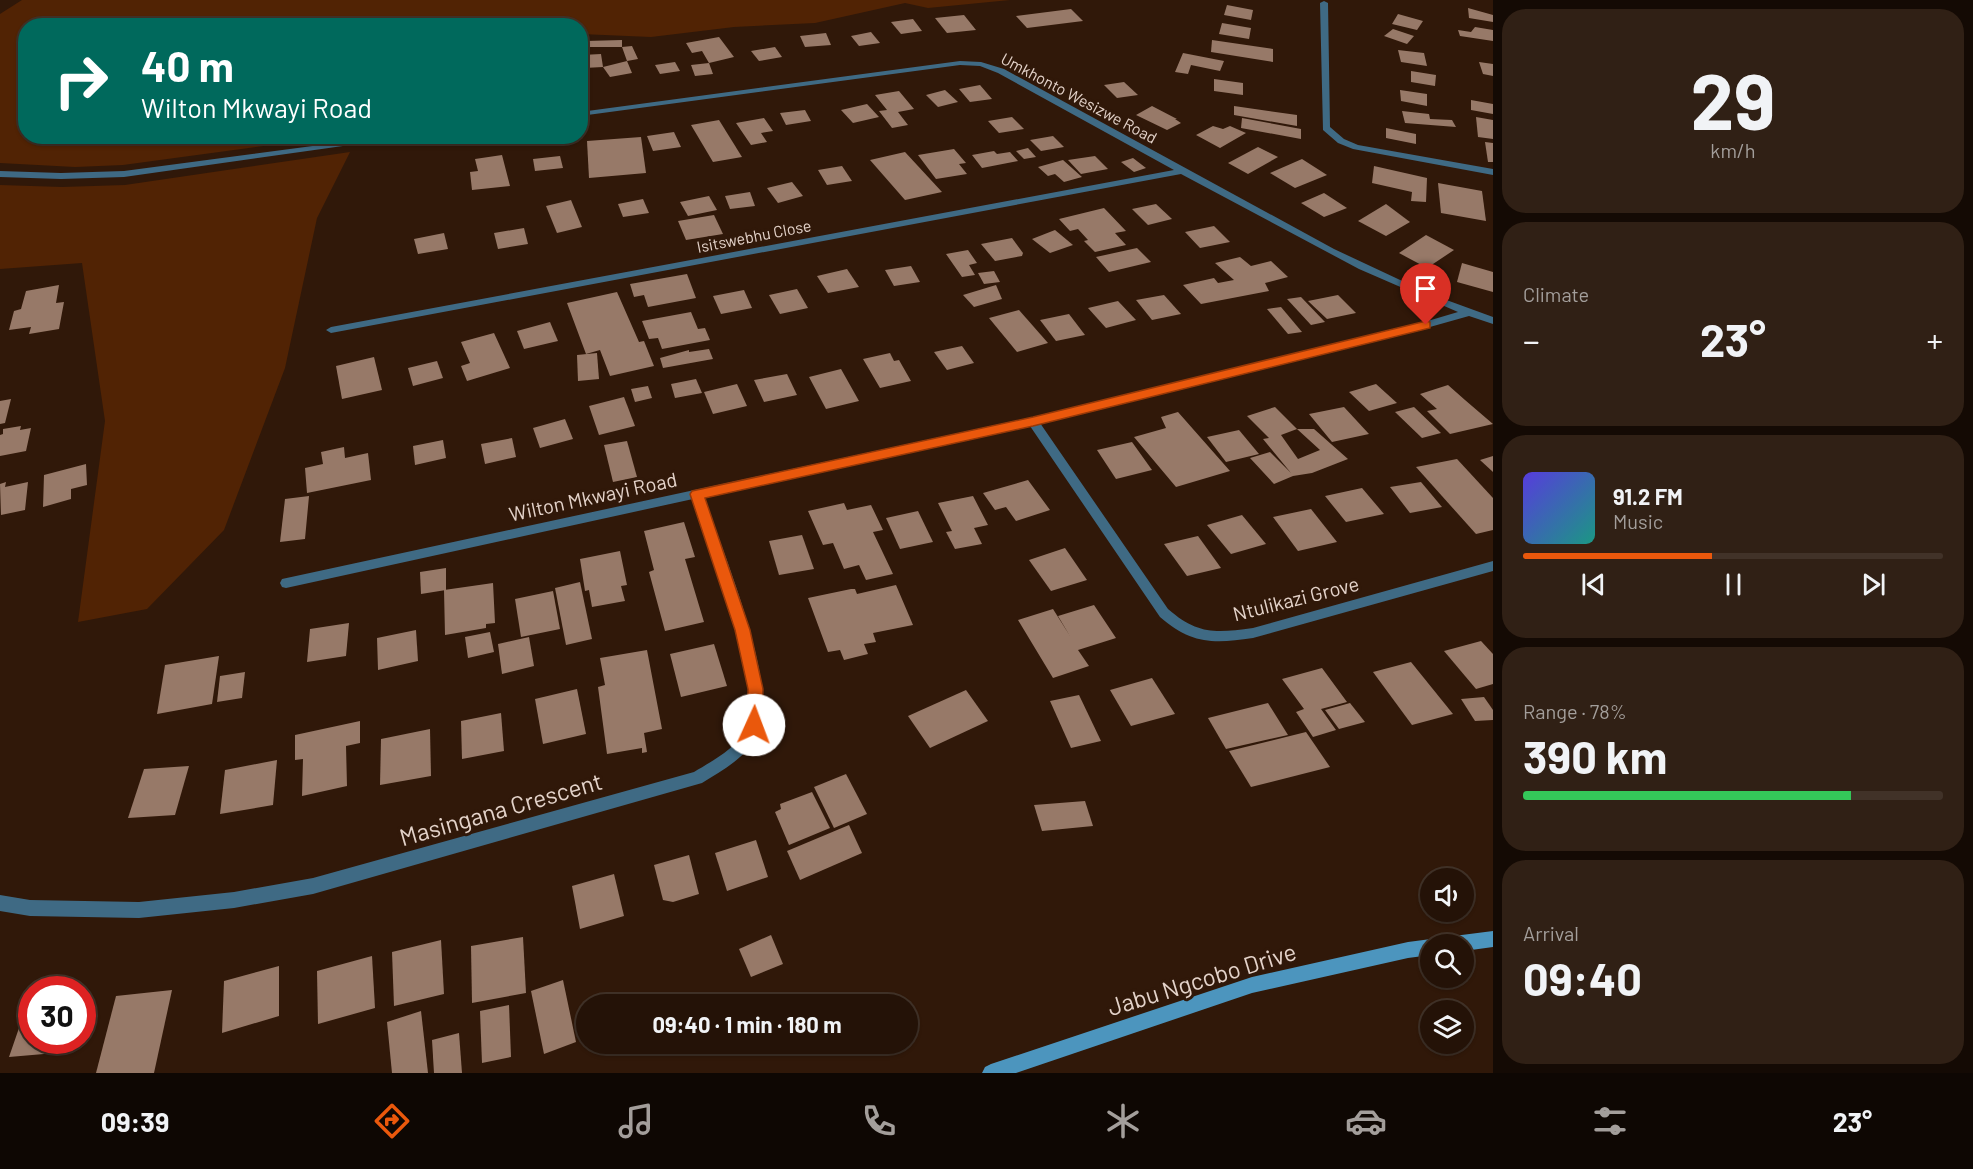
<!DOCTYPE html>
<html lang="en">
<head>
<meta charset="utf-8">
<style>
  :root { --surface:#241207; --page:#302015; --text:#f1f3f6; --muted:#a39e9b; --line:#413228; --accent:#ea580c }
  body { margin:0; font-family:Barlow,sans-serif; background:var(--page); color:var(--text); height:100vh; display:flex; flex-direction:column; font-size:22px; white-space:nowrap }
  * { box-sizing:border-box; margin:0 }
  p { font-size:20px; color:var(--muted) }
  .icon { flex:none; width:33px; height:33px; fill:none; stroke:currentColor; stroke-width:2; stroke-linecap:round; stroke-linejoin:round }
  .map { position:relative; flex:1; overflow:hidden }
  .panel { display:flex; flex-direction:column; gap:9px; padding:9px; background:#140a04; width:480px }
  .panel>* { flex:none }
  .hud { position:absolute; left:18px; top:18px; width:570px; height:126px; border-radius:24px; box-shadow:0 2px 4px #0004,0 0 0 2px var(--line); background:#00695c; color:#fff; overflow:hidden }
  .tools { position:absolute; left:1420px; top:868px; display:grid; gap:12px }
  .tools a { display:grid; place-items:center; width:54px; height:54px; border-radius:50%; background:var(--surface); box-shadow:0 2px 4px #0004,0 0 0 2px var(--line); font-size:30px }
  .speed { position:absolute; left:18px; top:976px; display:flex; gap:12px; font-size:30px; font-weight:700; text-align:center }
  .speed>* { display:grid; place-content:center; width:78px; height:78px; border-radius:50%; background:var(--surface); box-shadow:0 2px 4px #0004,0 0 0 2px var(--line); line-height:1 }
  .speed .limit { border:9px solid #d22; background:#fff; color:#111 }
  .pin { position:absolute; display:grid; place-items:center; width:51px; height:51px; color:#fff; margin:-62px -26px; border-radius:50% 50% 50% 0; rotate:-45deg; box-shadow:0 0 6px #0007 }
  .pin .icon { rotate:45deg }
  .me { position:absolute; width:66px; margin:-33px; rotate:2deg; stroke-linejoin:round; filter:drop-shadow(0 0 4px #0008) }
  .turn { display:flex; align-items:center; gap:21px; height:126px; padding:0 24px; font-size:27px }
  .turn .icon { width:78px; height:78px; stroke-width:2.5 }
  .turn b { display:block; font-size:42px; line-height:51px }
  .big { font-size:45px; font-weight:700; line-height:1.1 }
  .panel .tile { flex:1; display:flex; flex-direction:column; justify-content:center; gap:9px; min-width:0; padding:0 21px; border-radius:24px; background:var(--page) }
  .panel .dial { align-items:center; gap:0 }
  .dial b { font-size:78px; line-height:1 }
  .song { display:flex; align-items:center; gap:18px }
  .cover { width:72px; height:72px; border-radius:9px; background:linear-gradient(135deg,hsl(250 70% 55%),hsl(170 70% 35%)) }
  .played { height:6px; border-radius:3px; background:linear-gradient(90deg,var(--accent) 45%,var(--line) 45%) }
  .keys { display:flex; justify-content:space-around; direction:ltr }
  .heat { display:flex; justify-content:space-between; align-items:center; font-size:33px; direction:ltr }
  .charge { height:9px; border-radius:4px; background:linear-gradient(90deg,#34c759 78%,var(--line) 0) }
  .trip { position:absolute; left:576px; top:994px; width:342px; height:60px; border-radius:30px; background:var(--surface); box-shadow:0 2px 4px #0004,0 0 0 2px var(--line); font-weight:700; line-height:60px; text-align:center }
  .tab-bar { display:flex; height:96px; justify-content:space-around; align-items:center; background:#0e0703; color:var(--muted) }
  .tab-bar .icon { width:42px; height:42px }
  .tab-bar .on { color:var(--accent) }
  .tab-bar b { font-size:27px; color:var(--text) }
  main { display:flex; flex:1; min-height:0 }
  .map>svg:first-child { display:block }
  .green { fill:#512304 }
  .building { fill:#977968 }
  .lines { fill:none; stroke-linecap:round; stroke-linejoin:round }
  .minor { fill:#3f6a84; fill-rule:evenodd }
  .secondary { fill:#4c95be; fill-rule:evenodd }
  .route { fill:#ea580c; stroke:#983908; stroke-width:1.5 }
  .labels { text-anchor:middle; stroke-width:6; stroke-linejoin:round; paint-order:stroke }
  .far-street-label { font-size:16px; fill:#e4d3ca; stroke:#301809 }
  .street-label { font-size:20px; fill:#e4d3ca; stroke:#301809 }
  .near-street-label { font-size:24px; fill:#e4d3ca; stroke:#301809 }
</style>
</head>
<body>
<main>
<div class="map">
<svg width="1493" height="1073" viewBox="0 0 1493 1073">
  <rect width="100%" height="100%" fill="#301809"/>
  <g class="green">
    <path d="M22,0H1010L928,8L905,3L815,23L734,27L651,37L581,34L580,26H26V136L331,137L123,165L75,167L0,163V14Z"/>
    <path d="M350,152L317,218L285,368L224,530L147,609L78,622L105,421L82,263L0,269V185L62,187L125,185Z"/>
  </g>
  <g class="building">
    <path d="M1227,5L1253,10L1251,20L1224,15Z"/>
    <path d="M1468,8L1493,15V22L1469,18Z"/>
    <path d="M1071,9L1083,21L1027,28L1016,16Z"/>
    <path d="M1398,14L1423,21L1417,30L1392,24Z"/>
    <path d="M964,15L976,30L947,33L935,18Z"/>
    <path d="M913,19L922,31L901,34L891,22Z"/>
    <path d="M1222,23L1251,28L1249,39L1219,34Z"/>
    <path d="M1475,27L1493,30V41L1460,36L1458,30L1471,32Z"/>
    <path d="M1393,29L1414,36L1407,44L1384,36Z"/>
    <path d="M871,32L880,43L859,46L851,36Z"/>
    <path d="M826,33L831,45L805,47L800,36Z"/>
    <path d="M719,37L734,57L709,63L702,51L692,53L686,43Z"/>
    <path d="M622,40V47L632,46L638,59L627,61L622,47H585L586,41Z"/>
    <path d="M1212,40L1273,49V62L1211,52Z"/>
    <path d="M775,47L782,57L759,61L751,51Z"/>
    <path d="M1398,50L1424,53L1427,66L1401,62Z"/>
    <path d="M1183,53L1224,61L1220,71L1191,65L1188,74L1175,72Z"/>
    <path d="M601,54L603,67L584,68L582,55Z"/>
    <path d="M627,61L632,73L610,77L603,67Z"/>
    <path d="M675,62L680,71L660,74L655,65Z"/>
    <path d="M1479,62L1493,64V76L1483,74Z"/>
    <path d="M709,63L713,74L695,76L691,65Z"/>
    <path d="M1411,71L1436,75L1435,86L1411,82Z"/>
    <path d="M1214,79L1243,83V95L1214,91Z"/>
    <path d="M1124,82L1138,95L1117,98L1104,85Z"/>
    <path d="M980,85L992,99L970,102L959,89Z"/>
    <path d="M945,90L958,102L938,107L926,95Z"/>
    <path d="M1400,90L1427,94V106L1401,101Z"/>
    <path d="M899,91L914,109L898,112L908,125L892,128L879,111L887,110L875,95Z"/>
    <path d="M1471,100L1493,104V114L1471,110Z"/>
    <path d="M867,104L879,117L853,123L841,110Z"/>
    <path d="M1152,106L1177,119H1175L1181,123L1167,130L1136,115Z"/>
    <path d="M1234,106L1297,115V126L1234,115Z"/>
    <path d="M805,110L811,121L786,125L780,113Z"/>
    <path d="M1402,111L1429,114L1430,119L1452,120L1456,127L1405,123Z"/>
    <path d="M1012,117L1024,129L999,133L988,121Z"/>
    <path d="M1476,117L1493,120V139L1478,137Z"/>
    <path d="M764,118L773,131L761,133L767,142L751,145L736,123Z"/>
    <path d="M1242,118L1301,129V139L1241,128Z"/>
    <path d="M719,120L742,157L713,162L691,125Z"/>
    <path d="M1213,126L1223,129L1230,126L1246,133L1220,148L1196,135Z"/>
    <path d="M1386,128L1416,134V144L1386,138Z"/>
    <path d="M674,132L681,147L653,151L647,136Z"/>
    <path d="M1053,136L1064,147L1041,151L1030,140Z"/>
    <path d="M641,137L646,173L589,178L587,141Z"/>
    <path d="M1485,142L1493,143V162H1488Z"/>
    <path d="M1258,147L1278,157L1248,174L1228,163Z"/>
    <path d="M1028,148L1036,157L1024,159L1016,151Z"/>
    <path d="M954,149L966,163L959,164L967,174L936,179L918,155Z"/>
    <path d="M994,151L997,154L1010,152L1018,161L982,168L972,155Z"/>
    <path d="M905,152L942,192L905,200L870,160Z"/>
    <path d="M502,155L510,186L472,190L470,172L478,171L475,159Z"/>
    <path d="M560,156L563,168L535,171L533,159Z"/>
    <path d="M1095,156L1108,169L1081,174L1068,160Z"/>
    <path d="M1133,158L1146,168L1134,172L1121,162Z"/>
    <path d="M1302,159L1327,175L1295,188L1270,173Z"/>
    <path d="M1063,160L1082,177L1064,182L1055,174L1048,176L1038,167Z"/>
    <path d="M842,166L852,181L827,185L818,170Z"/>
    <path d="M1374,166L1427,178L1426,202L1411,201L1412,192L1372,183Z"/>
    <path d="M792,182L803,196L778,203L767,188Z"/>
    <path d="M1438,183L1482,191L1486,221L1441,213Z"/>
    <path d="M750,192L755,206L730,209L725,196Z"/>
    <path d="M1324,193L1347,208L1324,217L1301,203Z"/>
    <path d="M709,196L717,210L688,216L680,202Z"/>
    <path d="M643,199L649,213L623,217L618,204Z"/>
    <path d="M571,200L582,227L557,233L546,206Z"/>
    <path d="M1156,204L1172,219L1148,225L1132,209Z"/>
    <path d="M1386,204L1410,222L1386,236L1358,221Z"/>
    <path d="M1104,208L1126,231L1115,233L1126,245L1095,252L1084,241L1088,240L1078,229L1070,231L1059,219Z"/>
    <path d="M714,215L723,234L686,240L678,221Z"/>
    <path d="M1214,226L1230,242L1200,248L1185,232Z"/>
    <path d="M524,228L528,244L498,249L494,233Z"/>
    <path d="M1055,230L1073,245L1050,253L1032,239Z"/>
    <path d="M444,233L448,249L418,254L414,239Z"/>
    <path d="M1426,235L1454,250L1427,268L1399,253Z"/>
    <path d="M1012,238L1023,253L1022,256L995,261L981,244Z"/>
    <path d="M1137,248L1151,262L1109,272L1096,257Z"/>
    <path d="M968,250L977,263L969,265L975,275L962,277L946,254Z"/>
    <path d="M1240,257L1251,266L1271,261L1288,277L1265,283L1269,291L1201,304L1183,285L1214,278L1218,283L1234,280L1215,263Z"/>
    <path d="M1462,263L1493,272V292L1457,282Z"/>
    <path d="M911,266L920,282L894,286L885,270Z"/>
    <path d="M847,269L859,287L828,293L817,276Z"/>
    <path d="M994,271L1000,282L984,284L978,273Z"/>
    <path d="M687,274L696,298L648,307L644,295L634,297L630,284Z"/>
    <path d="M59,285L56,303L64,302L59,329L29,334L31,327L9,330L14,311L21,309L26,291Z"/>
    <path d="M996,285L1002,299L974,307L963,295Z"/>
    <path d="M797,289L808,308L780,314L769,295Z"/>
    <path d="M744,290L752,308L721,314L713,296Z"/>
    <path d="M617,292L639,342L644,341L654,366L610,376L600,350L586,354L567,303Z"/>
    <path d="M1164,295L1181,314L1152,320L1136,300Z"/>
    <path d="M1338,295L1356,313L1327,319L1308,301Z"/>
    <path d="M1301,297L1325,322L1311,325L1287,299Z"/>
    <path d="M1118,301L1136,320L1106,328L1088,308Z"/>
    <path d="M1281,307L1302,332L1288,334L1267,309Z"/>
    <path d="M1019,310L1048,343L1017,352L989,318Z"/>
    <path d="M691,312L698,329L705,328L710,340L662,349L658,338L649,339L642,321Z"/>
    <path d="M1069,314L1085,335L1056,341L1040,320Z"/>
    <path d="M550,322L558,341L524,349L517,331Z"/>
    <path d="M494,333L510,368L467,381L461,366L470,363L461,342Z"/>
    <path d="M962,346L974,363L947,370L934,352Z"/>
    <path d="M709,349L713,359L663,368L660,358L689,350V352Z"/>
    <path d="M597,353L599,379L578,381L577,355Z"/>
    <path d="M890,353L894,361L899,360L911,381L880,388L863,359Z"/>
    <path d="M374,357L382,390L342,399L336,366Z"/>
    <path d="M437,361L443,378L413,386L408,368Z"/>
    <path d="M841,369L859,401L826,409L809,377Z"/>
    <path d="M787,374L797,395L764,402L754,380Z"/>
    <path d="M696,379L702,393L675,398L671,384Z"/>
    <path d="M737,384L747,406L713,414L704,392Z"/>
    <path d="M1376,384L1397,403L1369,411L1349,392Z"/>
    <path d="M1448,385L1465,400L1493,424L1450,434L1427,411L1437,409L1420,394Z"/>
    <path d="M648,386L652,398L635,402L631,389Z"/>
    <path d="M624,397L635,426L599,435L589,406Z"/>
    <path d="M11,399L5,423L0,424V401Z"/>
    <path d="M1275,407L1297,429L1281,435L1298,459L1320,450L1297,429H1314L1348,459L1312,473L1293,476L1274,484L1250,458L1270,452L1291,473L1263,439L1269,438L1247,416Z"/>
    <path d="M1344,407L1369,434L1332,442L1309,414Z"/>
    <path d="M1414,407L1441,433L1422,438L1395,412Z"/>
    <path d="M1178,412L1230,471L1176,487L1134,437L1166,428L1161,417Z"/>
    <path d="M565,419L573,439L540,448L533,428Z"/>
    <path d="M21,426L20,430L31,428L26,451L0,456V435L3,434V429Z"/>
    <path d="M1239,430L1259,454L1226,462L1207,437Z"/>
    <path d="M512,438L516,457L485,464L481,444Z"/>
    <path d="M443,440L446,458L415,465L413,446Z"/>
    <path d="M627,441L637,477L613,482L604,445Z"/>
    <path d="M1132,442L1152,470L1116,479L1097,450Z"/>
    <path d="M344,447L345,458L368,453L371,480L307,493L305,468L323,464L321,452Z"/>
    <path d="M1493,456V472L1480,460Z"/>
    <path d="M1457,459L1493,498V530L1476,534L1416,467Z"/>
    <path d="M86,464L87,485L71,489V499L43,507L44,475Z"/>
    <path d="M1028,480L1050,510L1016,521L1006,507L995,510L983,493Z"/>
    <path d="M6,482L5,487L28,482L25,510L1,515L0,484Z"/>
    <path d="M1421,482L1442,507L1410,513L1390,487Z"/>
    <path d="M1362,488L1384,514L1346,522L1325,496Z"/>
    <path d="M309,496L305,539L280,542L285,499Z"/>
    <path d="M973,496L988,525L974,528L982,544L955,549L946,532L952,531L938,503Z"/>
    <path d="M844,503L847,510L871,505L883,530L873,532L893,574L866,580L859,565L844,569L833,543L823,545L808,511Z"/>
    <path d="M1311,509L1337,542L1298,551L1273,517Z"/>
    <path d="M918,511L933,542L900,549L886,518Z"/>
    <path d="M1242,515L1266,544L1231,554L1207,525Z"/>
    <path d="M684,522L695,557L685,559L704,622L665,631L649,572L654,570L644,531Z"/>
    <path d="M802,535L814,569L779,575L769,541Z"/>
    <path d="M1198,536L1221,568L1187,576L1164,544Z"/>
    <path d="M1065,548L1087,580L1051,591L1029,560Z"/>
    <path d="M620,551L627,585L621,586L625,601L592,607L589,590L585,591L580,559Z"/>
    <path d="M446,568V590L421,594L420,572Z"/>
    <path d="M580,582L592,639L566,645L555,588Z"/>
    <path d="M493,583L495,623L486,624V628L445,635L444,590Z"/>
    <path d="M896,585L913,625L873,633L876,642L864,644L868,654L844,660L840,650L828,652L808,598L851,589H855L857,594Z"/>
    <path d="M553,591L560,629L521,637L515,599Z"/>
    <path d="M1094,605L1116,638L1078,650L1089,666L1053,678L1018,620L1053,609L1070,636L1058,616Z"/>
    <path d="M349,623L346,656L307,662L310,629Z"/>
    <path d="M416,630L418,661L378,670L377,638Z"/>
    <path d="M490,632L494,652L468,658L465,637Z"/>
    <path d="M529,637L534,666L502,674L498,644Z"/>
    <path d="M1481,641L1493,654V684L1476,689L1444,651Z"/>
    <path d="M714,644L727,686L681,697L670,654Z"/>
    <path d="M647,650L662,729L644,733L647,752L642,753V748L607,754L598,687L605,685L600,658Z"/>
    <path d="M219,656L212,704L157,714L165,665Z"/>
    <path d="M1411,662L1453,714L1412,725L1373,672Z"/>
    <path d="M1322,668L1347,702L1321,709L1336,730L1313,737L1296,712L1304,709L1282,679Z"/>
    <path d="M245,672L242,698L217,702L220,676Z"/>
    <path d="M1152,678L1175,714L1131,726L1110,690Z"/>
    <path d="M577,689L586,734L543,744L535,699Z"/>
    <path d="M966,690L988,721L930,748L908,716Z"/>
    <path d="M1079,695L1101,741L1071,748L1050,701Z"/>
    <path d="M1484,697L1493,710V720L1475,721L1461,699Z"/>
    <path d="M1268,703L1288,735L1226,749L1208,718Z"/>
    <path d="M1350,703L1365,722L1339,729L1325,710Z"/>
    <path d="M501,713L504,751L462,759L461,721Z"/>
    <path d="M360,721V743L346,746L347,786L302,796L303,759L295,760V735Z"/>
    <path d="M430,729L431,776L380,785L381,739Z"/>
    <path d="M1306,732L1330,767L1251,787L1229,751Z"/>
    <path d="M277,760L273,805L220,814L225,770Z"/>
    <path d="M189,766L175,815L128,818L144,769Z"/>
    <path d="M846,774L867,814L834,828L814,787Z"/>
    <path d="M812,792L830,828L789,845L775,812L781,809L780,804Z"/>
    <path d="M1085,801L1093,826L1042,831L1034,805Z"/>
    <path d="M849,825L862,853L800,880L787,851Z"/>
    <path d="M756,840L768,877L727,891L715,853Z"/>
    <path d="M689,855L699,894L673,902L663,900L654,865Z"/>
    <path d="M614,874L624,916L580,929L572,886Z"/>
    <path d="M771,935L783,964L751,977L739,949Z"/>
    <path d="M523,937L526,993L472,1003L471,946Z"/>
    <path d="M441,940L444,994L394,1006L392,952Z"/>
    <path d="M372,956L375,1008L318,1024L317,971Z"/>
    <path d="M279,966V1016L222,1033L224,981Z"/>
    <path d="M563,980L576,1042L544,1054L531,991Z"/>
    <path d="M172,990L154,1073H96L116,996Z"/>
    <path d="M32,1001V1041H70L67,1052L9,1057L28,1002Z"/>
    <path d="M509,1005L511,1057L482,1063L480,1011Z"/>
    <path d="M421,1011L428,1073H392L387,1022Z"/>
    <path d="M459,1033L462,1073H434L432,1040Z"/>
  </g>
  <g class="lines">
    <g class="minor">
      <path d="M1324,1L1328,3L1330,127L1344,139L1358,145L1493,169V175L1353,149L1338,143L1323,130L1320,3Z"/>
      <path d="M960,61L981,62L1004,69L1334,249L1430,294L1493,317V324L1469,316L1405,334L1040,423L1168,609C1198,635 1216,633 1253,628L1493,561V571L1253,638C1213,644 1191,644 1160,617L1030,426L704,497C721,547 776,679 761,727C752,754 725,769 702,783L313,894L234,908L139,918L30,916L0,911V895L30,900L139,902L234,892L313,878L694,772C712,761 736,749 746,729C765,689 708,543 693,499L286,588L282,587L280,583L282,579L1033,417L1404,328L1458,312L1359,269L1181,174L331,333L326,330L331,327L1174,170L998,73L980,66L960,65L580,116V112Z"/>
      <path d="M388,136H414L124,177L61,179L0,177V171L61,173L124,171Z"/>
    </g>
    <g class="secondary">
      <path d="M1493,931V947L1464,951V945H1438L1440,939L1446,937Z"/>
      <path d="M1431,939L1437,941L1438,945H1431V955L1408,958L1252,993L1016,1073H982L985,1067L991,1064L1252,977L1408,942Z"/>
    </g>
  </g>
  <path class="route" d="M1426,321L1430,322V328L1033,426L705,498L750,630L763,689L762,725L760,730L754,732L749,730L747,725L748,689L735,630L690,494L692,491L1033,417Z"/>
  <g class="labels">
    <g class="far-street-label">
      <text transform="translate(1079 98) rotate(28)" y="6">Umkhonto Wesizwe Road</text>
      <text transform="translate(754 236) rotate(-11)" y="6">Isitswebhu Close</text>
    </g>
    <g class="street-label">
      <text transform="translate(593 497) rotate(-12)" y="7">Wilton Mkwayi Road</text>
      <text transform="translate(1296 599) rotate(-14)" y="7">Ntulikazi Grove</text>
    </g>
    <g class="near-street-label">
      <text transform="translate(501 810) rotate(-16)" y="8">Masingana Crescent</text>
      <text transform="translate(1202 980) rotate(-17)" y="8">Jabu Ngcobo Drive</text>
    </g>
  </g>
</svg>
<div class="tools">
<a><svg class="icon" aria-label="sound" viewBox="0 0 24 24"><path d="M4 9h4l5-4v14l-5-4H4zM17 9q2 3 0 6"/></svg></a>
<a><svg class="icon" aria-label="search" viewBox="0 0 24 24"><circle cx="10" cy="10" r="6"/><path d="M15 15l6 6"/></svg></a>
<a><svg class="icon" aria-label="layers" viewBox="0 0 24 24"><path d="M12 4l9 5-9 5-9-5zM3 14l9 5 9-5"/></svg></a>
</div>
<div class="speed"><div class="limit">30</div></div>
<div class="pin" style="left:1426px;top:325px;background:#d93025"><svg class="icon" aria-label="arrive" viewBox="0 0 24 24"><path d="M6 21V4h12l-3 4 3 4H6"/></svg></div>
<svg class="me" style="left:754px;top:725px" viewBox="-20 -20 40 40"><circle r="19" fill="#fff"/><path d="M0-13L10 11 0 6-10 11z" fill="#ea580c"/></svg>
<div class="trip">09:40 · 1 min · 180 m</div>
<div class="hud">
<div class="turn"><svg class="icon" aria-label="right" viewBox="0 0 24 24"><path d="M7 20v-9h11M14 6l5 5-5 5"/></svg><div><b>40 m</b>Wilton Mkwayi Road</div></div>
</div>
</div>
<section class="panel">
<div class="tile dial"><b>29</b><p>km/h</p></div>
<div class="tile"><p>Climate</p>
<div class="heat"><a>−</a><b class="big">23°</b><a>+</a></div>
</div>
<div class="tile">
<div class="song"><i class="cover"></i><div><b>91.2 FM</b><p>Music</p></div></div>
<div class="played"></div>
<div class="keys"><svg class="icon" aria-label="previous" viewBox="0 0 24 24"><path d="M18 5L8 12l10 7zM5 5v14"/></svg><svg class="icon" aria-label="pause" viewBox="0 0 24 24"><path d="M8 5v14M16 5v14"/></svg><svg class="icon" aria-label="next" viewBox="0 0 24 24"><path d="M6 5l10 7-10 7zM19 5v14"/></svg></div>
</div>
<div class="tile"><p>Range · 78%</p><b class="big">390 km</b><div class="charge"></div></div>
<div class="tile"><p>Arrival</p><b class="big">09:40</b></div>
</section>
</main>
<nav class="tab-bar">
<b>09:39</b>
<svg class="icon on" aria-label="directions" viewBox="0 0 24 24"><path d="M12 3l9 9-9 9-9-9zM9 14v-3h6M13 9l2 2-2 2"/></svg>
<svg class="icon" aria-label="music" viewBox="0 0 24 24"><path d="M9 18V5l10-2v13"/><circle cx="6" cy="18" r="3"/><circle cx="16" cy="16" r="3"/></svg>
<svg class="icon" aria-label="phone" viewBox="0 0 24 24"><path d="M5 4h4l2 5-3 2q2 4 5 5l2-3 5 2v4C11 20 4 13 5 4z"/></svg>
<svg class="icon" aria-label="climate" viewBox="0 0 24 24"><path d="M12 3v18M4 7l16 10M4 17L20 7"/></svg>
<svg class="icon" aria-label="car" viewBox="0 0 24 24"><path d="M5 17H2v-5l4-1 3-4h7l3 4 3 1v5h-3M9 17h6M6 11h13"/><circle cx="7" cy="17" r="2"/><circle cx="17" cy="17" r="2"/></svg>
<svg class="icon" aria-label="filters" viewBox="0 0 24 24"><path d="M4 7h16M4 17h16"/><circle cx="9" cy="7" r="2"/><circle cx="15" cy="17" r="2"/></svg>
<b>23°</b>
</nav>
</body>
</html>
